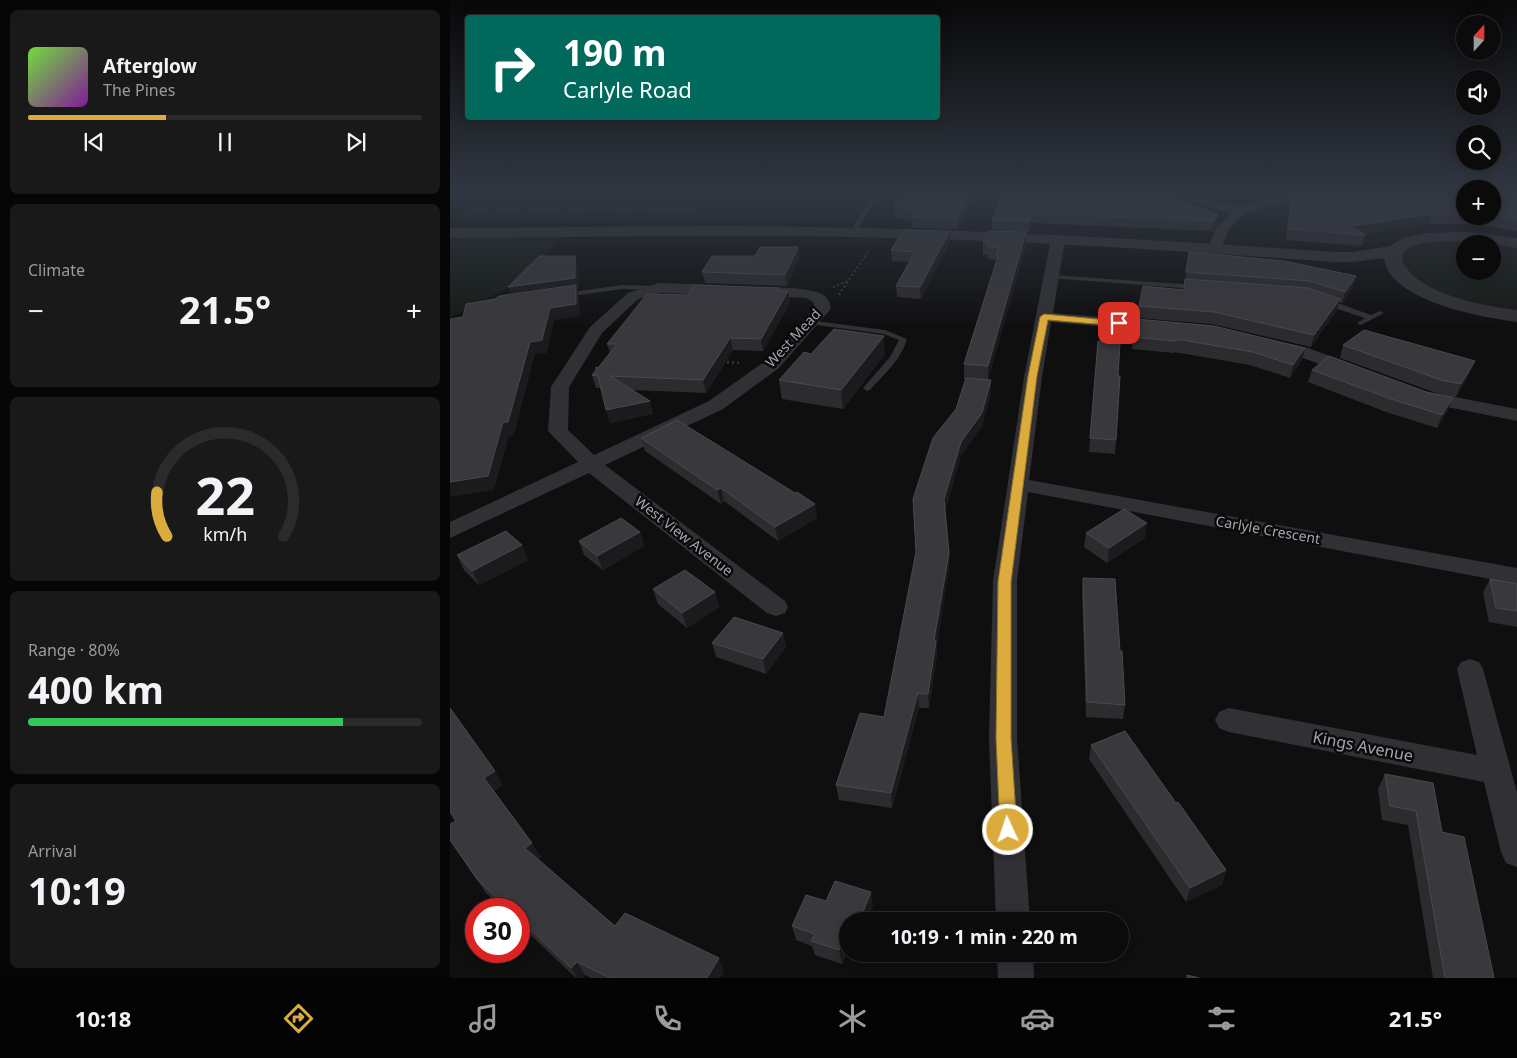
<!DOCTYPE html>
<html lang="en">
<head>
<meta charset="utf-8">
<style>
  :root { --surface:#0b0b0c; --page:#19191a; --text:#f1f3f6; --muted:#9a9b9d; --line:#2b2b2d; --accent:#dbac3d }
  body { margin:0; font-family:"Noto Sans",sans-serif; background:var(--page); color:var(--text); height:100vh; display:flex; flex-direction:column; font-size:19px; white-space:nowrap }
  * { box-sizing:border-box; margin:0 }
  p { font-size:16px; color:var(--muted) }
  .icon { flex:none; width:28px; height:28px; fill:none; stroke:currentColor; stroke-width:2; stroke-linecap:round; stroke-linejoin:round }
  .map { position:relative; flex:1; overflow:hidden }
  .sheet { display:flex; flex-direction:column; gap:10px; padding:10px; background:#060607; width:450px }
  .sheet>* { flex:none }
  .hud { position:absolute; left:15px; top:15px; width:475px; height:105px; border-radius:5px; box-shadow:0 2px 12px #0003,0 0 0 1px var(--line); background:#00695c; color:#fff; overflow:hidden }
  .needle { width:32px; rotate:21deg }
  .buttons { position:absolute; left:1006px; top:15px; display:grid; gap:10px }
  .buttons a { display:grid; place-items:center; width:45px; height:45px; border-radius:50%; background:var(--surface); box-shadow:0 2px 12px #0003,0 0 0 1px var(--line); font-size:25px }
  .speed { position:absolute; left:15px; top:898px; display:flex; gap:10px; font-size:25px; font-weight:700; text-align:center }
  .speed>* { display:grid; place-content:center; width:65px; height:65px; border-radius:50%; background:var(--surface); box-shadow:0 2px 12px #0003,0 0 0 1px var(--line); line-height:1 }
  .speed .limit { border:8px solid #d22; background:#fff; color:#111 }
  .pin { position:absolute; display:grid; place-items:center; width:42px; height:42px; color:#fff; margin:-21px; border-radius:10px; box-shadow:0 2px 8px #0006 }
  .me { position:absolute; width:55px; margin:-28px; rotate:357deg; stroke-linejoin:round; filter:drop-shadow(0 0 4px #0008) }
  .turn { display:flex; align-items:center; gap:18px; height:105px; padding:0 15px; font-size:22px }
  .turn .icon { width:65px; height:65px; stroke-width:2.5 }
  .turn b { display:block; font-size:35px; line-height:42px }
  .big { font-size:38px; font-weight:700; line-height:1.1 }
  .sheet .card { flex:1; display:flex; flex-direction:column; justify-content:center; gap:8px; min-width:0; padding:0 18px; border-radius:8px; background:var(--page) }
  .sheet .dial { align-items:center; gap:0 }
  .dial svg { height:130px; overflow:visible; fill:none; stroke:var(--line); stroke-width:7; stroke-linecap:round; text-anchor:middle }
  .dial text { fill:var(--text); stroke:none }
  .song { display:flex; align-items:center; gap:15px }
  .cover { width:60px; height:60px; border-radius:8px; background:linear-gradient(135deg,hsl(100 70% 55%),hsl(290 70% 35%)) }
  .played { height:5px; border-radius:2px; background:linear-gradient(90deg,var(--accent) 35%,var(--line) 35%) }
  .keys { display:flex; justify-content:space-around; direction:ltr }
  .heat { display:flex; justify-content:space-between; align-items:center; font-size:28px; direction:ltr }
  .charge { height:8px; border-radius:4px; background:linear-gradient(90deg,#34c759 80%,var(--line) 0) }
  .trip { position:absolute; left:389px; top:912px; width:290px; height:50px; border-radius:25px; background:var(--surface); box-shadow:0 2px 12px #0003,0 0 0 1px var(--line); font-weight:700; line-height:50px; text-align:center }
  .menu { display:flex; height:80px; justify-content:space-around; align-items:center; background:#040405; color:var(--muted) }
  .menu .icon { width:35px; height:35px }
  .menu .current { color:var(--accent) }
  .menu b { font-size:22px; color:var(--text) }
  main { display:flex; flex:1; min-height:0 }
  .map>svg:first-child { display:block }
  .green { fill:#161b17; fill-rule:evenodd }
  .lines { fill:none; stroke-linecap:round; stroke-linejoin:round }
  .path-far1 { stroke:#37383c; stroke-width:2; stroke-dasharray:2 2.5; stroke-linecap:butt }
  .path { stroke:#37383c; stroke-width:2.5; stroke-dasharray:2 3; stroke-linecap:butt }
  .service { fill:#313135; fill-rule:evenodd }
  .minor { fill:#313135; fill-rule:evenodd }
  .tertiary { fill:#313135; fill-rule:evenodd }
  .wall { fill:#2c2b2e }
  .shaded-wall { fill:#1b1a1c }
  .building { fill:#39383c; stroke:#494a4e }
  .route { fill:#dbac3d; stroke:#8e7028 }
  .labels { text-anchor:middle; stroke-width:5; stroke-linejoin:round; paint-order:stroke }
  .street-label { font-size:14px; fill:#a2a6b0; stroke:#0a0a0b }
  .near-street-label { font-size:16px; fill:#a2a6b0; stroke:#0a0a0b }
</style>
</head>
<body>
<main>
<section class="sheet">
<div class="card">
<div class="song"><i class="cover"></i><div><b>Afterglow</b><p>The Pines</p></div></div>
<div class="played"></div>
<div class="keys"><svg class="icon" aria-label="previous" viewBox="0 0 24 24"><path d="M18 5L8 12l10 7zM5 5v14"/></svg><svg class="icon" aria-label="pause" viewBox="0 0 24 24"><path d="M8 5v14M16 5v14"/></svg><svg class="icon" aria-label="next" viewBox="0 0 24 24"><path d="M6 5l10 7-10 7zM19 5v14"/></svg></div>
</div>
<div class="card"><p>Climate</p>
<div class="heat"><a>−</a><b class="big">21.5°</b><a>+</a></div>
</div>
<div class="card dial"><svg viewBox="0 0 100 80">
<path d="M14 69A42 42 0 1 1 86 69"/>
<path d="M14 69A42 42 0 0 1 8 42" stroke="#dbac3d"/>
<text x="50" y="56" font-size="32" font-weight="700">22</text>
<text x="50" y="72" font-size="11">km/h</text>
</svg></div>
<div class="card"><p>Range · 80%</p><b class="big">400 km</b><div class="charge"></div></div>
<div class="card"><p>Arrival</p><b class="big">10:19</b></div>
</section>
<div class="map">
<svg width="1067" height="978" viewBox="0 0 1067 978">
  <rect width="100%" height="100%" fill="#0f0f10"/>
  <g class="green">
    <path d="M0,191H431L411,223L0,218Z"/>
    <path d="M0,236H113L69,282L0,318Z"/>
    <path d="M996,239L1067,246V312L1002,298L965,280L951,263C953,242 980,242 996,239ZM1015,244H1042V271H1015Z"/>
  </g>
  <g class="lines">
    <g class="path-far1">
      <path d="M23,211H121L140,208L250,211"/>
      <path d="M10,213L23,211L40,191"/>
      <path d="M383,287L398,281L419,250"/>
      <path d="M389,295L398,281"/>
    </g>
    <path class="path" d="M272,362L291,363"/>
    <g class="service">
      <path d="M425,191H431L405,233H401L400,232Z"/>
      <path d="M602,275L746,285L750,287L746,289L600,278L599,277Z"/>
      <path d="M172,285L207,286L211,288L207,290L172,289L115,297L111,295L115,293Z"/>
      <path d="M873,300H879L921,315L930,311L934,313L911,325L907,323L915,318L873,304Z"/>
      <path d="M357,320L435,330L457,339C451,360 434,374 420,390L417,391L413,388L440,357L449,340L433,334L360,324H357Z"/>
    </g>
    <g class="minor">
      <path d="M711,191H730L790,207L843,191H861L859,194L794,214L779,229L770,251L765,252L758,248L766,228L781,213L713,194Z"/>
      <path d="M608,235L615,239L603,313L714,322L720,324L722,327L720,330L714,332L601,322L592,377L579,480L1067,568V584L578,492L567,581V738L580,921H546L539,738L543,581L574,377L601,239Z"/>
      <path d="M209,283L269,285L274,287L277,290L274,293L269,295L210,293L188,299L152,333L119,387L118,430L144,455L259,401L317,360L365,307L363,302L356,298L305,295L302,292L305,289C318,286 367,287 376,297C379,300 380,305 381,308L379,311L329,368L273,409L155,465L335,601L338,607L335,613L326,616L317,613L139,473L0,538V522L128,462L98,431L101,387L140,327L178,293Z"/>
      <path d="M825,341L858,348L907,366L910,370L907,374L901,375L847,356L819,350L817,346L819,342Z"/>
      <path d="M974,391L1067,409V421L967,401L965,397L967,393Z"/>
      <path d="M1020,659L1029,662L1033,669L1067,792V867L1056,863L1051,852L1034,782L779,732L769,728L765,720L769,712L779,708L1027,755L1007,669L1011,662Z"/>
      <path d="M547,954H583L584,978H548Z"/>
    </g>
    <path class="tertiary" d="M256,226C466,226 675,237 884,252H903L940,246L953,238L977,233L1019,232L1067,238V248C1046,244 967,233 954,253C953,255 953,258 952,260C966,294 1034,306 1067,310V322C1031,317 964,305 940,274C937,270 936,265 934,260L935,258L903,262H884C738,252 591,241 445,238C296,234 148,237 0,238V228Z"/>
  </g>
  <g class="wall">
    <path d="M528,191L507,229L463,228L462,220L444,217V206Z"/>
    <path d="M553,191L768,214L767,225L763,231L582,223L579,232L542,230V220Z"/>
    <path d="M779,191H797V192Z"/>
    <path d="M1015,191V216H1042L1067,191V231L1024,224H978L913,234L915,235L912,246L836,240L840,202L842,192Z"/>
    <path d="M500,231V241L471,299L447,297L446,286L459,262L442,261L441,250Z"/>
    <path d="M576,232V245L538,380L541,393L532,426L511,455L495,511L499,568L487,644V655L479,708H469L442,808L389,800L386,785L434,717L506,409L516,379H514V364L546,262V260L538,259V255H533V242Z"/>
    <path d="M348,247L349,258L337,286L255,283L252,272L305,256Z"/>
    <path d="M739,252L903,287L892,303L889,302L887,310L861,347L762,324L688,318L689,306L734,290Z"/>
    <path d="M330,288V291H338L340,303L313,351L283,350L256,393L182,390L200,401L203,414L160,423L151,388H146L142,375L160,353L157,344L238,295Z"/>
    <path d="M683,337L855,348L852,360L840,378L800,365L724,352V353L682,349Z"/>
    <path d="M648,341L668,376L666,440L665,454L639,452Z"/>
    <path d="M893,345L1020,373L1006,397L986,393L890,358Z"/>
    <path d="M361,354H435L393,409L332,399L329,380Z"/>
    <path d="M862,370L998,410L987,428L936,412L858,382Z"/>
    <path d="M191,438L345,493L365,504L367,518L328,541L274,501L271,504L195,451Z"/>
    <path d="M190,532L194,546L153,570L134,555L129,541Z"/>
    <path d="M636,533L695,538L657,563L634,547Z"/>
    <path d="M7,555L78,560L29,585L14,570Z"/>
    <path d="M633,578L670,651L675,705L673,719L636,717L632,592Z"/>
    <path d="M1040,579L1067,584V627L1039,622L1033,593Z"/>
    <path d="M203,589L265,592L269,607L237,628L208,604Z"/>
    <path d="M333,633L336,647L316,674L266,657L262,643Z"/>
    <path d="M641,745L726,803L776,870L772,885L736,902L639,759Z"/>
    <path d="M935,774L992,832L1044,978H983L958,825L932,820L928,789Z"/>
    <path d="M53,785L44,791L91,857L88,859L165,926L274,971L270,978H141L135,975L133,978H126L69,924V909H53L36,893L0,840L6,821L0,812Z"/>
    <path d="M376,901L423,906L398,921V954H416L413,961L396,955L392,964L365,955L362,946L346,940L342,926Z"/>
  </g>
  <g class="shaded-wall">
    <path d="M522,191H528L507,229V219Z"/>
    <path d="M582,213V223L579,232L580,221Z"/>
    <path d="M768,214L767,225L763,231L764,221Z"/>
    <path d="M981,214L978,224L910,235L900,226Z"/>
    <path d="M500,231V241L471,299L470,287Z"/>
    <path d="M576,232V245L538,380V366Z"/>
    <path d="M348,247L349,258L337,286L335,275Z"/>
    <path d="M125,256L128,267L129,289H127L129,297L130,316L104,320L97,353L85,354L64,435L59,436L44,490L0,497V482L53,422L80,342L100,308L62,298L58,287Z"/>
    <path d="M906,276L903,287L892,303L895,292Z"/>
    <path d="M338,291L340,303L313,351L311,339Z"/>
    <path d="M890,299L887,310L861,347L864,335Z"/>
    <path d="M434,336L435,354L393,409L391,390Z"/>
    <path d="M280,338L283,350L256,393L253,380Z"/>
    <path d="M855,348L852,360L840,378L843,365Z"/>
    <path d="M1025,361L1020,373L1006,397L1011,384Z"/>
    <path d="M541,380V393L532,426L511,455L495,513L494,499L511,442Z"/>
    <path d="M1003,397L998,410L987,428L992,415Z"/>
    <path d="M200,401L203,414L160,423L156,410Z"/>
    <path d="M271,488L274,501L271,504L267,490Z"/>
    <path d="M365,504L367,518L328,541L325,527Z"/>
    <path d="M697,523L695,538L657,563L659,548Z"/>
    <path d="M190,532L194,546L153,570L147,556Z"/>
    <path d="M72,545L78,560L29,585L22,571Z"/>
    <path d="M499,553V568L487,644V655L479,708L478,694L484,640Z"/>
    <path d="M265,592L269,607L237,628L232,613Z"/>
    <path d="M333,633L336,647L316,674L313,659Z"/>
    <path d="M468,693L469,708L442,808L441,793Z"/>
    <path d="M45,771L53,785L42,792L34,778Z"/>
    <path d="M82,843L91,857L84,862L75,848Z"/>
    <path d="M776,870L772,885L736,902L740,888Z"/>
    <path d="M421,892L423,906L417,921L413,912Z"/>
    <path d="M393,942L396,955L392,964L389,950Z"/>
    <path d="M412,954H416L413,961Z"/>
    <path d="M269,958L274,971L270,978H257Z"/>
    <path d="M127,962L135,975L133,978H127L121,968Z"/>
  </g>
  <g class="building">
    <path d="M453,191H522L507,219L462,217L466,211L444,206Z"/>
    <path d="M553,191H703L768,214L764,221L582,213L580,221L542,220Z"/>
    <path d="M846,191H1015V214H981L900,226L915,235L838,229L842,192Z"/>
    <path d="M1042,191H1067V220L1042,216Z"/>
    <path d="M454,230L500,231L470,287L446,286L465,252L441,250Z"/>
    <path d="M538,231L576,232L538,366L514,364L548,256H546L549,247H538L539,243L533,242Z"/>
    <path d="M310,247H348L335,275L252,272L262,256H305Z"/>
    <path d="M739,252L834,261L906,276L895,292L860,281L736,272Z"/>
    <path d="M89,256H125V278L58,287Z"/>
    <path d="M735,279L858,288L890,299L864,335L764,312L689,306L693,286L734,290Z"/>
    <path d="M126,285V304L100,308L92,340L80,342L58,422H53L38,476L0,482V319L13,317L16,304L45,299L49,296Z"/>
    <path d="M244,285L330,288L328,291H338L311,339L280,338L253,380L160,376L200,401L156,410L148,376L142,375L146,370V367L148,368L167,344H157L197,294L238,295Z"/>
    <path d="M686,319L764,326L855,348L843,365L803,352L726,339V341L683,337Z"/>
    <path d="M384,329L434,336L391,390L329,380L354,352L361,354Z"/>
    <path d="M914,330L1025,361L1011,384L991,380L893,345Z"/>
    <path d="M648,341L670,343L668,376H670L666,440L640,438Z"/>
    <path d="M879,356L979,393L1003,397L992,415L941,399L862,370Z"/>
    <path d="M516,378L541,380L532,413L511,442L494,499L499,553L484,640L486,641L478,694L468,693L441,793L386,785L410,713L434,717L466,552L463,499L483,438L506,409Z"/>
    <path d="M227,420L345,493L347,492L365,504L325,527L271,488L267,490L191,438Z"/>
    <path d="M674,509L697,523L659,548L636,533Z"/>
    <path d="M171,518L190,532L147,556L129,541Z"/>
    <path d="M56,531L72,545L22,571L7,555Z"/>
    <path d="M235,570L265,592L232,613L203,589Z"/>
    <path d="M633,578L665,579L670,651H672L675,705L637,702Z"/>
    <path d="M1040,579L1067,584V611L1046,608Z"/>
    <path d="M284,617L333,633L313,659L262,643Z"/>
    <path d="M0,708L45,771L34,778L82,843L75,848L165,926L175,913L269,958L257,978H160L127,962L121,968L69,919V909H58L27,879L0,840V824L6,821L0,812Z"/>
    <path d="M675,731L726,803L728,802L776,870L740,888L641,745Z"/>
    <path d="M935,774L983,783L992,832L1014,837L1044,978H995L966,811L940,806Z"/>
    <path d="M385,881L421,892L413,912L423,915L421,921H398V943L393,942L389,950L361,941L365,934L342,926L356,895L376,901Z"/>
    <path d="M737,975L749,978H737Z"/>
  </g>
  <linearGradient id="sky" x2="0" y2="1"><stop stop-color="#080809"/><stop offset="0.58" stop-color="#313742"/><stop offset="1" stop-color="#313742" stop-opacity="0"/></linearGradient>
  <rect width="1067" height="328" fill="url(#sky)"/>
  <path class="route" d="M594,314L669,321L673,323L669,326L598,320L587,376L561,582V738L567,830L564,835L558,838L552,835L550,830L546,738L548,582L578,376L590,317Z"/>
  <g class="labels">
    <g class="street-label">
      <text transform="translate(343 338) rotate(-47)" y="5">West Mead</text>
      <text transform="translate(818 530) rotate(10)" y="5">Carlyle Crescent</text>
      <text transform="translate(234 536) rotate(38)" y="5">West View Avenue</text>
    </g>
    <g class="near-street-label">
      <text transform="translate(913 746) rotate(11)" y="6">Kings Avenue</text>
    </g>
  </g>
</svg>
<div class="buttons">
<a><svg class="needle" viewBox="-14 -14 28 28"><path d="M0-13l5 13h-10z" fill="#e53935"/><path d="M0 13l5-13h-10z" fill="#9a9b9d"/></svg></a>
<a><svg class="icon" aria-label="sound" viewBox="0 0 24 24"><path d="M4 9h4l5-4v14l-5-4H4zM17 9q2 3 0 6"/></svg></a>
<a><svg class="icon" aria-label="search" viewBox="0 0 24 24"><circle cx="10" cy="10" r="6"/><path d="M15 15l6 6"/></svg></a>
<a>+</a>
<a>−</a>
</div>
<div class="speed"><div class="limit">30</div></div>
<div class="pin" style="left:669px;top:323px;background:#d93025"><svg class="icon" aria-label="arrive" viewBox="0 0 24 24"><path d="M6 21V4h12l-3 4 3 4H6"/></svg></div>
<svg class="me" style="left:558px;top:830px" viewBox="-20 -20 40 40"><circle r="17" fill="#dbac3d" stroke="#fff" stroke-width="3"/><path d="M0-11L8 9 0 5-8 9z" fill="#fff"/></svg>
<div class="trip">10:19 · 1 min · 220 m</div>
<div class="hud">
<div class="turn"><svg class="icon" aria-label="right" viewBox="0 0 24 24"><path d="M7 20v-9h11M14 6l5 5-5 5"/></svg><div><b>190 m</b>Carlyle Road</div></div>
</div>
</div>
</main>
<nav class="menu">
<b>10:18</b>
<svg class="icon current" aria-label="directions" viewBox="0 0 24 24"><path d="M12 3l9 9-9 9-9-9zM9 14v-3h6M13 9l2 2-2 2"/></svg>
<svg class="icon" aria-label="music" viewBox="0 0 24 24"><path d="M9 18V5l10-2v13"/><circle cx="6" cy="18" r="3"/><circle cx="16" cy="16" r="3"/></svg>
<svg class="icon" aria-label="phone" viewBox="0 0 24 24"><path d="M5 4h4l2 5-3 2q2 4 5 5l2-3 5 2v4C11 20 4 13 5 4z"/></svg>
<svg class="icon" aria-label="climate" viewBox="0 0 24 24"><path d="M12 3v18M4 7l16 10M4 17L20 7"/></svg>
<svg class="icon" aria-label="car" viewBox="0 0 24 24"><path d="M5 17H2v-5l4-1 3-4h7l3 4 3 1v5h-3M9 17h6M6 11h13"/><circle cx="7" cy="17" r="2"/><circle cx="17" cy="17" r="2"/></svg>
<svg class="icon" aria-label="filters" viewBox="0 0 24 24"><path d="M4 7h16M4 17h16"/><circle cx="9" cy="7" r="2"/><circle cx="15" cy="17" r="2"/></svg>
<b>21.5°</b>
</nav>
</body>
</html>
